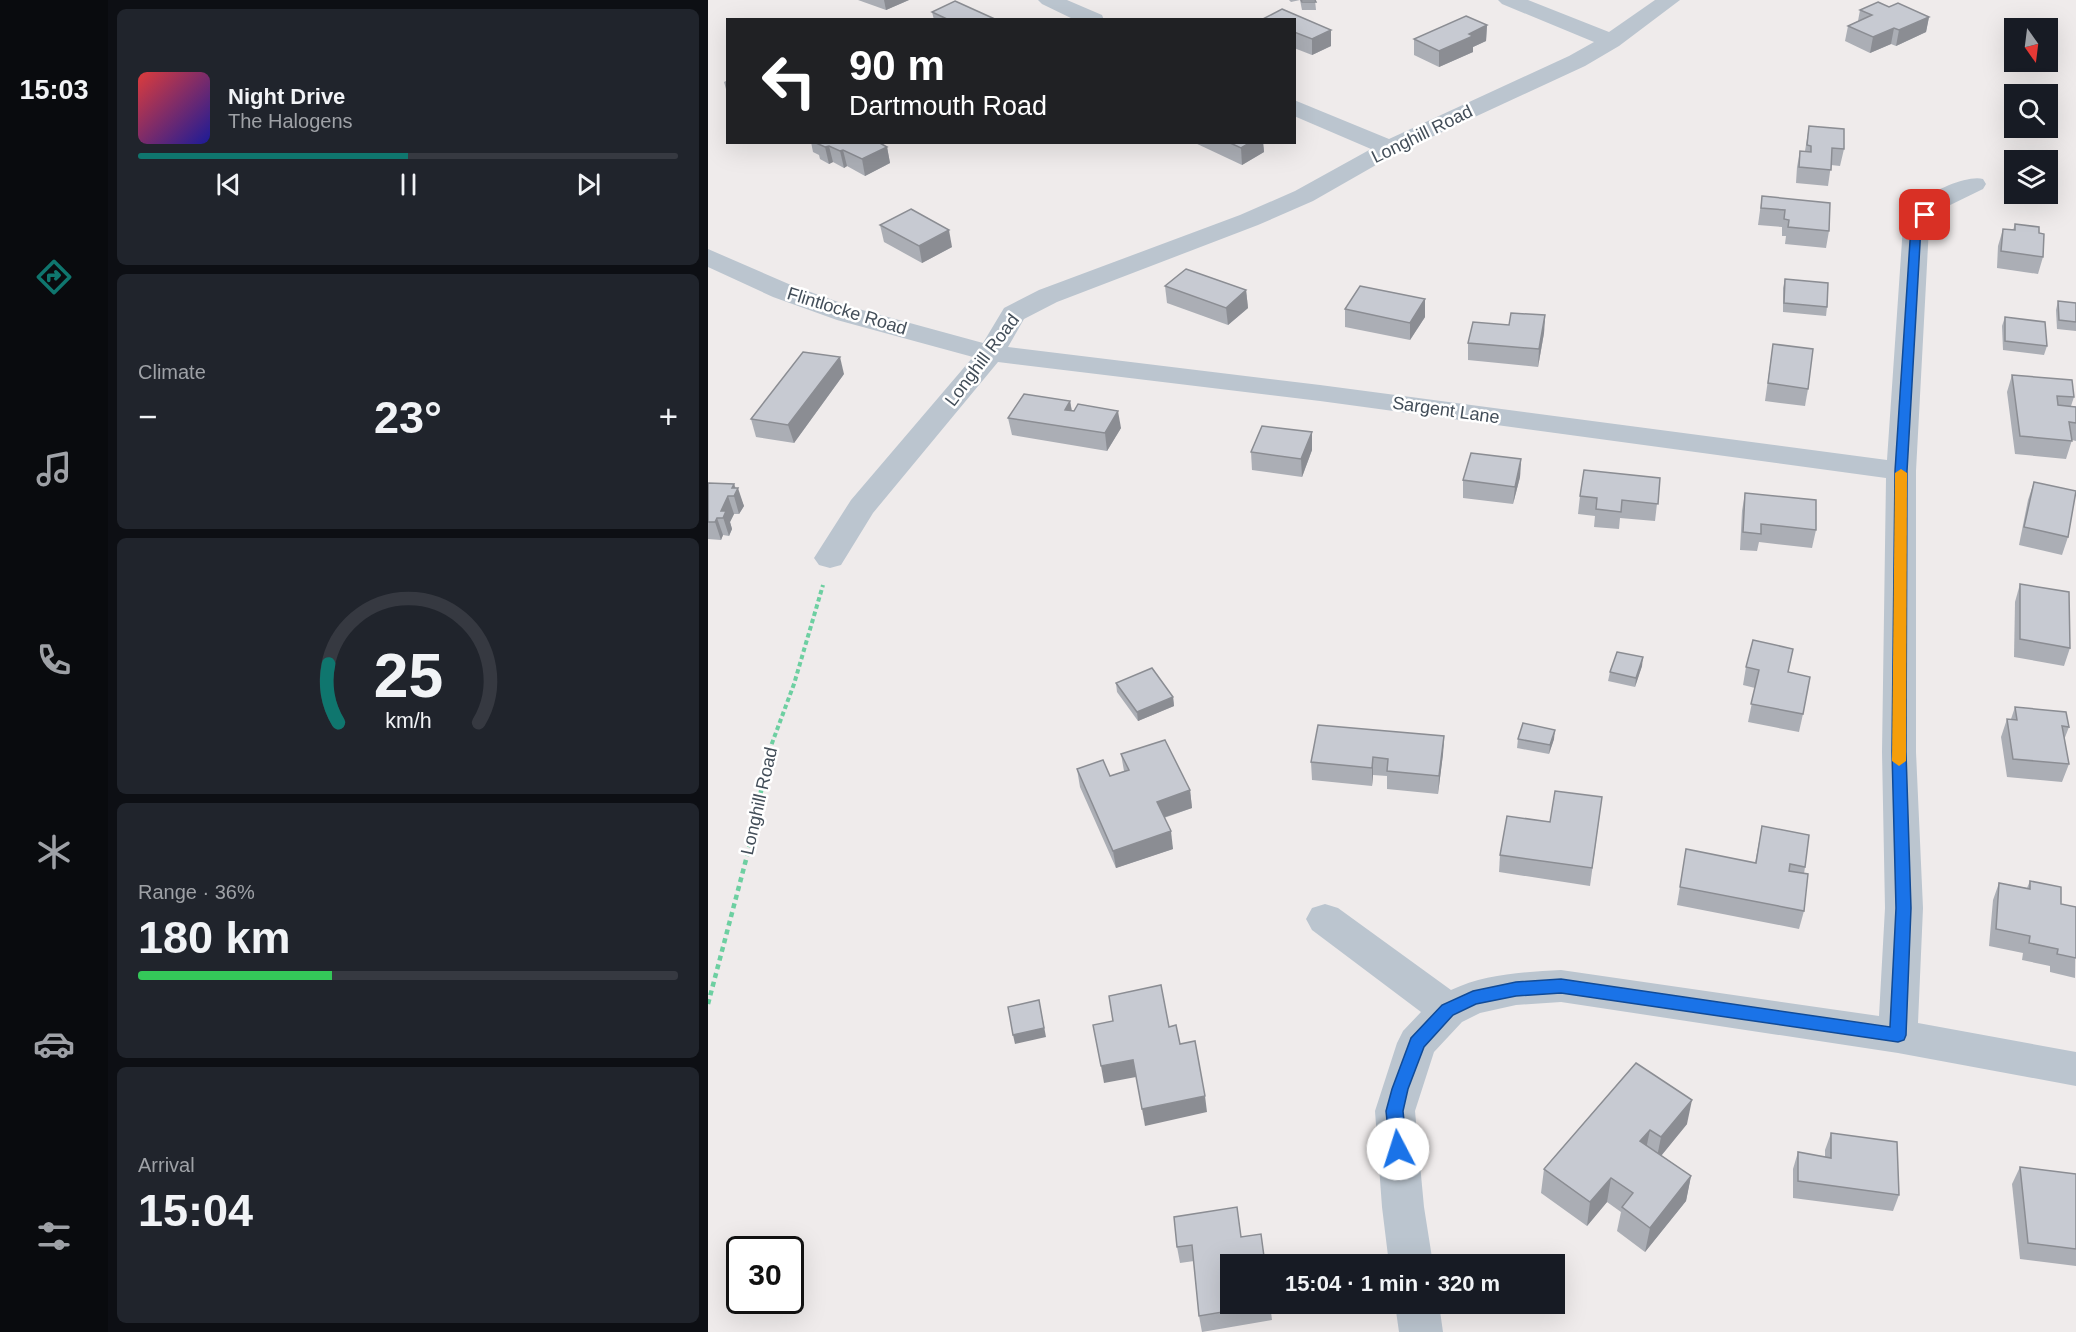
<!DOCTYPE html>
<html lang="en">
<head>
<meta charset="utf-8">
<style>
  :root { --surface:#171b24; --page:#20242c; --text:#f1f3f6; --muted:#9ea1a6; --line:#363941; --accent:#0f766e }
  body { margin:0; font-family:Helvetica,sans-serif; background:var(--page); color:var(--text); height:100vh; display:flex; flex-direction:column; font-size:22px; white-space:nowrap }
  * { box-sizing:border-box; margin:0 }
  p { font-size:20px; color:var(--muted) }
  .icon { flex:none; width:33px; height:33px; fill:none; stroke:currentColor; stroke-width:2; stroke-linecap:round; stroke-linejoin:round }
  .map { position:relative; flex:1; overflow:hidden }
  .sheet { display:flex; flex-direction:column; gap:9px; padding:9px; background:#0d0f14; width:600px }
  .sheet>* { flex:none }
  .top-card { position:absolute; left:18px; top:18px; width:570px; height:126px; border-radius:0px; box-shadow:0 6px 24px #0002; background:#202124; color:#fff; overflow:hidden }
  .needle { width:39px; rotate:166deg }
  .buttons { position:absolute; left:1296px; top:18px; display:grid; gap:12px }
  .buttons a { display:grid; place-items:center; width:54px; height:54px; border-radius:0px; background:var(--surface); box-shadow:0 6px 24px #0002; font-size:30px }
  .speed { position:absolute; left:18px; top:1236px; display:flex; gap:12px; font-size:30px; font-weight:700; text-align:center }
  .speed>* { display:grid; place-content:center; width:78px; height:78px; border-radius:50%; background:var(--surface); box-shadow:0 6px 24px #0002; line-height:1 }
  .speed .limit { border:3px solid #111; border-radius:9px; background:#fff; color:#111 }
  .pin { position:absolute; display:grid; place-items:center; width:51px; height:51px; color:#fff; margin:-26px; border-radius:12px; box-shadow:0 3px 9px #0006 }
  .me { position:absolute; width:66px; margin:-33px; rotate:355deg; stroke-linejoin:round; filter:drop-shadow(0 0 4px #0008) }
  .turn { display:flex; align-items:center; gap:21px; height:126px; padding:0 24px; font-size:27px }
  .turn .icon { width:78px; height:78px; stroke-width:2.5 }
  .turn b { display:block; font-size:42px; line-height:51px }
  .big { font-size:45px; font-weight:800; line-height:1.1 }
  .sheet .tile { flex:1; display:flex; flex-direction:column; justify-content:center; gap:9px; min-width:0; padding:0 21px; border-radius:9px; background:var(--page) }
  .sheet .dial { align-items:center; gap:0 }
  .dial svg { height:156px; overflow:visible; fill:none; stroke:var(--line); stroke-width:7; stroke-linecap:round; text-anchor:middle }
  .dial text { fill:var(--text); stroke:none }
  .song { display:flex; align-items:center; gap:18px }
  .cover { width:72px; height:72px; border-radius:9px; background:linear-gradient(135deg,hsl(0 70% 55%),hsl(240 70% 35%)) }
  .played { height:6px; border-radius:3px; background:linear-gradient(90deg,var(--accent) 50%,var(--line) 50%) }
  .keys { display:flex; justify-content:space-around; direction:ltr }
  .heat { display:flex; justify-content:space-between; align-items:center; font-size:33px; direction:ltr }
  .charge { height:9px; border-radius:4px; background:linear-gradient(90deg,#34c759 36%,var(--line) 0) }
  .trip { position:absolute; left:512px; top:1254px; width:345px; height:60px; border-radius:0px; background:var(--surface); box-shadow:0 6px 24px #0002; font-weight:800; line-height:60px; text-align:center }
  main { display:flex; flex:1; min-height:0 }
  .tabs { display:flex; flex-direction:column; width:108px; justify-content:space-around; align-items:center; background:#090b0e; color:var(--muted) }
  .tabs .icon { width:42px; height:42px }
  .tabs .on { color:var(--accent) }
  .tabs b { font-size:27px; color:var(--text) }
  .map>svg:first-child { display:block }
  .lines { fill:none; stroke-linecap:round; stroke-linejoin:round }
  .path-far1 { stroke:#6dcfa1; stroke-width:4; stroke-dasharray:4.5 3; stroke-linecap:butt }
  .path { stroke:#6dcfa1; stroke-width:4.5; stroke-dasharray:5 4; stroke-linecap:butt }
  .minor { fill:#bbc5cf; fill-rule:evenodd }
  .wall { fill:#abaeb5 }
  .shaded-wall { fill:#8b8d93 }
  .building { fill:#c7cad2; stroke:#8b8d93; stroke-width:1.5 }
  .route { fill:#1a73e8; stroke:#114b97; stroke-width:1.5 }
  .slow { fill:#f59e0b }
  .labels { text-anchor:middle; stroke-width:5; stroke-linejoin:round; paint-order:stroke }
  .street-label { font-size:18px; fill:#434e59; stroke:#fff }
</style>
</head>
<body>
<main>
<nav class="tabs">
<b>15:03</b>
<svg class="icon on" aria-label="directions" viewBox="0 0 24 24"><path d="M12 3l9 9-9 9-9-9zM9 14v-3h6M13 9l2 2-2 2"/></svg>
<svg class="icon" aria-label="music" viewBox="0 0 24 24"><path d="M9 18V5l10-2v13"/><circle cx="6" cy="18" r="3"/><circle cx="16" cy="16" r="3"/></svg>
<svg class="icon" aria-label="phone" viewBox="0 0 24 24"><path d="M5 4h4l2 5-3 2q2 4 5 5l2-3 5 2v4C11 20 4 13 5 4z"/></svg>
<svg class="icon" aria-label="climate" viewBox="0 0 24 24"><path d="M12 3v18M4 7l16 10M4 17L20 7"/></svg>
<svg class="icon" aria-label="car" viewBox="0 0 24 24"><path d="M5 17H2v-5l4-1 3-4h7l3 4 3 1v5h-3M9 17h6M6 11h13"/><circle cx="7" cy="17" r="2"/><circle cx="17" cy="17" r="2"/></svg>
<svg class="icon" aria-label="filters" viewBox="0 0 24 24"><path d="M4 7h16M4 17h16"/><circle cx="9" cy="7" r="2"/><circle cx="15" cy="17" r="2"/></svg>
</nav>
<section class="sheet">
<div class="tile">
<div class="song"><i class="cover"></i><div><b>Night Drive</b><p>The Halogens</p></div></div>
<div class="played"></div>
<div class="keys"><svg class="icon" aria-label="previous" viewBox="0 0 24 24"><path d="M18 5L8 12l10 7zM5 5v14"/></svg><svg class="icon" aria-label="pause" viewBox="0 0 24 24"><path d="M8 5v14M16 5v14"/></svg><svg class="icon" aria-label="next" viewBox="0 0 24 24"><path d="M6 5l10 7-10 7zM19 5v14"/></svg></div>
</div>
<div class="tile"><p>Climate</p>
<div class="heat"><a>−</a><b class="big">23°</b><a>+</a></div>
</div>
<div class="tile dial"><svg viewBox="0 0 100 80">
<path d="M14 69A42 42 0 1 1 86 69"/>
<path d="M14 69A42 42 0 0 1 9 39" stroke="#0f766e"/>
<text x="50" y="56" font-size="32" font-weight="700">25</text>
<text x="50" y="72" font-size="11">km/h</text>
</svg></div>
<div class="tile"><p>Range · 36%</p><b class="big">180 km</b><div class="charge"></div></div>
<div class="tile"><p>Arrival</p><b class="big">15:04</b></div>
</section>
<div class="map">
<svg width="1368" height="1332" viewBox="0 0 1368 1332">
  <rect width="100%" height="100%" fill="#efebeb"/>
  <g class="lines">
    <path class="path-far1" d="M56,773L60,754L86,684L115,585"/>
    <path class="path" d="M0,1004L44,837L57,771"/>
    <g class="minor">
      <path d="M330,0H359L394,15L396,20H367L334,4Z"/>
      <path d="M790,0H820L901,32L947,0H972L911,46L877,66L689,153L605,201L550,225L349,302L316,319L300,347L612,385L1179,460L1195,226C1201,218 1208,205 1216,199C1228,189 1261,175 1275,179L1278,184L1275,189L1234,209L1221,227L1208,471V752L1215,908L1210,1023L1368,1052V1086L1190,1053L853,1002L808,1005L772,1013L754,1022L726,1052L707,1111L716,1207L725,1264H681L674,1207L667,1111L689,1043L695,1031L713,1012L604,930L598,919L604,908L617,904L630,908L743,990C777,974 816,972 853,970L1171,1016L1177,908L1174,752L1178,478L612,401L290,362L165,513L133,565L122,568L111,565L106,558L143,500L265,357L129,320L65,297L0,267V249L83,285L147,308L275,343L296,308L331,290L532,215L587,191L663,149L586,116V100L681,139L861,56L886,42L794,4Z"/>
      <path d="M687,1304H731L735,1332H691Z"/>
    </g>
  </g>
  <g class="wall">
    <path d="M150,0H201L178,10Z"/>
    <path d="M581,0H607L608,10H594L592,0L583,2Z"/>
    <path d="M1181,7L1221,17L1218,32L1188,46L1183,44L1162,53L1137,41L1140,26L1150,21L1152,10Z"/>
    <path d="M224,12L289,20H226Z"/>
    <path d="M586,20L623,30V46L604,55L586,48Z"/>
    <path d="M779,25L778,41L765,47V52L731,67L706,55V39Z"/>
    <path d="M20,80V96L16,82Z"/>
    <path d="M1101,126L1136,149L1132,166L1123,165L1120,186L1088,183L1089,167L1092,151H1097Z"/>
    <path d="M103,142H171L179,147L182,163L157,176L139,166L136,168L125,162L121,164L112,159L111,155L105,152Z"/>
    <path d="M485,142H555L556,152L534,165Z"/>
    <path d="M1054,196L1121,231L1118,248L1077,244L1078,236H1074V227L1050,225Z"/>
    <path d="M1307,224L1331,233L1335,257L1330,274L1289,268L1290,246L1295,229L1305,230Z"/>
    <path d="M172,225L244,247L214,263L176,242Z"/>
    <path d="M1077,279L1119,307L1118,316L1075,312V288Z"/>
    <path d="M457,286L538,290L540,308L520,325L459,303Z"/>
    <path d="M717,299V317L702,340L637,327V309Z"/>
    <path d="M1350,301L1368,303V331L1349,329L1348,310Z"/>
    <path d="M837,315L836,333L830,367L760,360V343L801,325Z"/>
    <path d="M1297,317L1339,346L1336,355L1295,350L1294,326Z"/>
    <path d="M1065,344L1100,389L1097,406L1057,401Z"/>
    <path d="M136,374L86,443L48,437L43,419Z"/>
    <path d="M1304,375L1366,397L1363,406L1368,407V441L1364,440L1358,459L1307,454L1299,392Z"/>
    <path d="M362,401L364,411L413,428L399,451L304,435L300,418Z"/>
    <path d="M604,432V450L594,477L544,470L543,452Z"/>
    <path d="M813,459L812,477L805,504L755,498V480Z"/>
    <path d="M952,478L947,521L912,518L911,529L886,527L887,516L870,514L872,496Z"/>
    <path d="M1326,482L1360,537L1354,555L1311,545L1320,500Z"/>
    <path d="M0,483L26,484L36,506L31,514H26L22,522L24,529L21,536L15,535L13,540L0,539Z"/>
    <path d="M1037,493L1108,530L1104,548L1051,542L1049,551L1032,550L1034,511Z"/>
    <path d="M1312,584L1362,648L1356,666L1306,657L1307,602Z"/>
    <path d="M934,666L927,687L900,681L902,672Z"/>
    <path d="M1038,667L1080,672L1095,714L1091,732L1040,722L1047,688L1035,685Z"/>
    <path d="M408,683L465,697L466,706L430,721L409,692Z"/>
    <path d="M1307,707L1361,727L1356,740L1361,764L1354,782L1299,777L1293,737L1299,719H1303Z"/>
    <path d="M736,736L735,754L730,794L679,789V776L665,775L664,786L604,780L603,762Z"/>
    <path d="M810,739H846L841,754L809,748Z"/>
    <path d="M413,754L482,790L484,808L456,818L465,849L408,868L372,787L369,769L402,776L416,771Z"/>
    <path d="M894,797L882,886L791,872L792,855L842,822Z"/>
    <path d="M1054,826L1097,867L1096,874V911L1091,929L969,905L978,849L1047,863Z"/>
    <path d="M1322,881L1353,904L1368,907L1367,978L1342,972V966L1314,960L1315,953L1281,946L1285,900L1291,883L1319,888Z"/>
    <path d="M928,1063L979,1124L953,1156L983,1176L978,1201L937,1252L909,1231L913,1212L899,1202L879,1226L833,1193L836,1169Z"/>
    <path d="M1123,1133L1191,1195L1185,1211L1085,1198V1169L1090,1152L1117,1157V1150Z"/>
    <path d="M1312,1167L1368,1174V1266L1312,1259L1304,1184Z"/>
    <path d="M533,1237L562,1304L564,1320L494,1332L491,1316L486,1261L472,1263L469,1247Z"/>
  </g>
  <g class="shaded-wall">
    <path d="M176,0H201L178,10Z"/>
    <path d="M1221,17L1218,32L1188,46L1191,30Z"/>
    <path d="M779,25L778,41L765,47V52L731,67V51L761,34Z"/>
    <path d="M1186,28L1183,44L1162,53L1165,37Z"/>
    <path d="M623,30V46L604,55V39Z"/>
    <path d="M543,142H555L556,152L534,165L533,148Z"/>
    <path d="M121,146L125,162L121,164L117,147Z"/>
    <path d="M179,147L182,163L157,176L154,159Z"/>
    <path d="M135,150L139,166L136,168L132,151Z"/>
    <path d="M241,230L244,247L214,263L211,246Z"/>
    <path d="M538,290L540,308L520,325L518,308Z"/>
    <path d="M717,299V317L702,340V323Z"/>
    <path d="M837,315L836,333L830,367L831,349Z"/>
    <path d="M132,357L136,374L86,443L80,425Z"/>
    <path d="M362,401L365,419L357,410Z"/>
    <path d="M410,411L413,428L399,451L397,433Z"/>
    <path d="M604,432V450L594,477L593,459Z"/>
    <path d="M813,459L812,477L805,504L807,487Z"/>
    <path d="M26,484L28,491L30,488L36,506L31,514L26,496L24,488Z"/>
    <path d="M20,496L26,514L22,522L24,529L21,536L13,511Z"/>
    <path d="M9,518L15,535L13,540L7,522Z"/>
    <path d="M935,657L934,666L927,687L928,678Z"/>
    <path d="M465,697L466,706L430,721L429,712Z"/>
    <path d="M847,730L846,739L841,754L842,745Z"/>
    <path d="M736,736L735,754L730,794L731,776Z"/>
    <path d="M665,757V775L664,786V768Z"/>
    <path d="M482,790L484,808L451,819L449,802Z"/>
    <path d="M463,831L465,849L408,868L405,851Z"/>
    <path d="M331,1000L338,1037L307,1044L305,1035Z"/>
    <path d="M425,1060L428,1077L396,1083L393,1066Z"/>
    <path d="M497,1096L499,1112L437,1126L434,1109Z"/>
    <path d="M984,1100L979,1124L948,1162L953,1137Z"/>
    <path d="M942,1130L937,1154L932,1141Z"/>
    <path d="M983,1176L978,1201L937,1252L942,1228Z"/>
    <path d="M903,1178L899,1202L879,1226L882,1202Z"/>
  </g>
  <g class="building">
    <path d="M593,0H607L608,2H594Z"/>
    <path d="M247,1L289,20H241L224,12Z"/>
    <path d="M1170,2L1181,7L1190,3L1221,17L1191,30L1186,28L1165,37L1140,26L1164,15L1152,10Z"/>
    <path d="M574,9L623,30L604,39L586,32V20H553Z"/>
    <path d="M758,16L779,25L761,34L765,36L731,51L706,39Z"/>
    <path d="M1101,126L1136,129V149L1124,148L1123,170L1091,167L1092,151L1103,152V146L1099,145Z"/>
    <path d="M170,142L179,147L154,159L135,150L132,151L121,146L117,147L108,143Z"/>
    <path d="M520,142H543L533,148Z"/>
    <path d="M1054,196L1122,203L1121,231L1080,227L1081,220L1076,219L1077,210L1053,208Z"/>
    <path d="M203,209L241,230L211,246L172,225Z"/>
    <path d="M1307,224L1331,227V233L1336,234L1335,257L1293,251L1295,229L1307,230Z"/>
    <path d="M478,269L538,290L518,308L457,286Z"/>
    <path d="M1077,279L1120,283L1119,307L1076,303Z"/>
    <path d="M652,286L717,299L702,323L637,309Z"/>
    <path d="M1350,301L1368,303V322L1351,320Z"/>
    <path d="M803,313L837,315L831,349L760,343L765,322L801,325Z"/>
    <path d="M1297,317L1337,322L1339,346L1297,341Z"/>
    <path d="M1065,344L1105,349L1100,389L1060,383Z"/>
    <path d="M95,352L132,357L80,425L43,419Z"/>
    <path d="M1304,375L1364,380L1366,397L1349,396L1350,405L1368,407V423L1361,422L1364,441L1312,436Z"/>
    <path d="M316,394L362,401L357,410L366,411L370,404L410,411L397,433L300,418Z"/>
    <path d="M554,426L604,432L593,459L543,452Z"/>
    <path d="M763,453L813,459L807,487L755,480Z"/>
    <path d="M876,470L952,478L950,504L914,500L913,512L888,509L889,498L872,496Z"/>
    <path d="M1326,482L1368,491L1360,537L1316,527Z"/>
    <path d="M0,483L26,484L24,488H30L26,496H20L13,511H18L15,518H9L7,522H0Z"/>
    <path d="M1037,493L1108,500V530L1053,524V534L1035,532Z"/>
    <path d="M1312,584L1361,592L1362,648L1312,639Z"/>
    <path d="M1045,640L1085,649L1080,672L1102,677L1095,714L1043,704L1051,670L1038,667Z"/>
    <path d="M909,652L935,657L928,678L902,672Z"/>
    <path d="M444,668L465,697L429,712L408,683Z"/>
    <path d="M1307,707L1358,712L1361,727L1354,726L1361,764L1305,759L1299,719L1309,720Z"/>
    <path d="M815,723L847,730L842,745L810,739Z"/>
    <path d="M610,725L736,736L731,776L679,771L680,759L665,757L664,768L603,762Z"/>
    <path d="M457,740L482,790L449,802L463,831L405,851L369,769L395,760L402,776L421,770L413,754Z"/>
    <path d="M847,791L894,797L884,868L792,855L799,816L842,822Z"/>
    <path d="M1054,826L1101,835L1097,867L1082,864L1081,871L1100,874L1096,911L972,887L978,849L1048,863Z"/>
    <path d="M1322,881L1353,887V904L1368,907V958L1349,954L1350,949L1321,943L1322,936L1288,929L1291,883L1322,889Z"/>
    <path d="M453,985L461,1027L468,1025L472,1044L487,1041L497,1096L434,1109L425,1060L393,1066L385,1025L405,1021L401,996Z"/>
    <path d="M331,1000L336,1028L305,1035L300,1007Z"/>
    <path d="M928,1063L984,1100L953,1137L942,1130L932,1141L983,1176L942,1228L914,1207L925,1193L903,1178L882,1202L836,1169Z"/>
    <path d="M1123,1133L1189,1142L1191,1195L1090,1181V1152L1123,1158Z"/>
    <path d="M1312,1167L1368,1174V1249L1320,1243Z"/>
    <path d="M529,1207L533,1237L553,1234L557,1264H522V1304H562L491,1316L484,1245L469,1247L466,1217Z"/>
  </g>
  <path class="route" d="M1217,212L1222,215L1213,226L1199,471L1198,752L1203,908L1198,1035L1196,1040L1190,1042L853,993L808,996L768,1004L745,1015L716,1047L700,1089L695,1111L699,1149L696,1155L690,1157L684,1155L682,1149L678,1111L684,1089L703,1038L734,1005L765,991L808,982L853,979L1182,1027L1188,908L1184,752L1187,471L1203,226L1213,213Z"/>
  <path class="slow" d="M1193,469L1199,473L1198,761L1191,766L1184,761L1187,473Z"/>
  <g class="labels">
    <g class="street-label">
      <text transform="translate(714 134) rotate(-26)" y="6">Longhill Road</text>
      <text transform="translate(139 311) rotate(17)" y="6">Flintlocke Road</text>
      <text transform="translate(274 360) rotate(-53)" y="6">Longhill Road</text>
      <text transform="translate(738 410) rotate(8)" y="6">Sargent Lane</text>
      <text transform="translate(51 801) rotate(-77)" y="6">Longhill Road</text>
    </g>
  </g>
</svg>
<div class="buttons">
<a><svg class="needle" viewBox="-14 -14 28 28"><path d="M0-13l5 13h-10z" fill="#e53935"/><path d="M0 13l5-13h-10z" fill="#9ea1a6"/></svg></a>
<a><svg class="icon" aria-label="search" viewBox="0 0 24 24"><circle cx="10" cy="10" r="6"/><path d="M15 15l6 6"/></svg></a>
<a><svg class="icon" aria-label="layers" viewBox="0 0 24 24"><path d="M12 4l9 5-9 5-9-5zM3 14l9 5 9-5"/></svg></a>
</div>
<div class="speed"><div class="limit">30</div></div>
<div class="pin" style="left:1217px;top:215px;background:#d93025"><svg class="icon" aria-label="arrive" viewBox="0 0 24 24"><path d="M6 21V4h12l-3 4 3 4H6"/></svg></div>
<svg class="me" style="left:690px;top:1149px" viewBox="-20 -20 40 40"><circle r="19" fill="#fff"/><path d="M0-13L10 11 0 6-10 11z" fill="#1a73e8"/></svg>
<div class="trip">15:04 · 1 min · 320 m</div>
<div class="top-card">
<div class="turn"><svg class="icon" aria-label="left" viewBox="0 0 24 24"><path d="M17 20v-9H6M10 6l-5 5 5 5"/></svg><div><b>90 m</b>Dartmouth Road</div></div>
</div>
</div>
</main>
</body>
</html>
